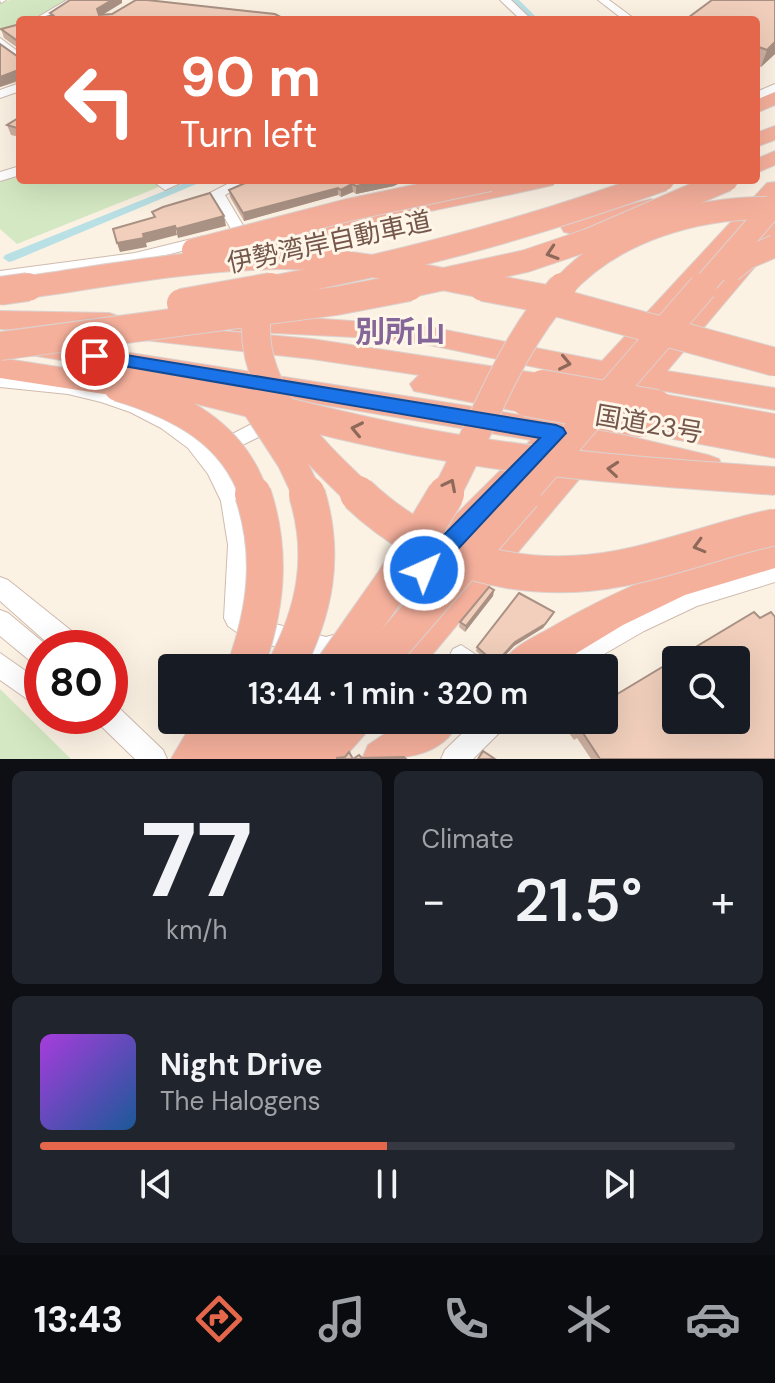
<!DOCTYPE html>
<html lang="en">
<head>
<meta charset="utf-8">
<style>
  :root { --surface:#171b24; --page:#20242c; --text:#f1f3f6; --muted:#9ea1a6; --line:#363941; --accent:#e4674b }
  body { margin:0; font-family:"DM Sans","Noto Sans JP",sans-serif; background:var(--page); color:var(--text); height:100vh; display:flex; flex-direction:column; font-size:30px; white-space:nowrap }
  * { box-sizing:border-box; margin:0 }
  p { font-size:26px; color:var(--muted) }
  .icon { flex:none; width:44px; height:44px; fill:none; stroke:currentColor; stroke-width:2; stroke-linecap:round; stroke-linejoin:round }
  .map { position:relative; height:759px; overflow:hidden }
  .side { display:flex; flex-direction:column; gap:12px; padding:12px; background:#0d0f14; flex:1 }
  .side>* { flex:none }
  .banner { position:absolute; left:16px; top:16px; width:744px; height:168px; border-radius:8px; box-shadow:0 8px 32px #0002; background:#e4674b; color:#fff; overflow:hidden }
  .buttons { position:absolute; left:662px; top:646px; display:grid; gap:16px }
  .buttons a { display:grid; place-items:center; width:88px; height:88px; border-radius:8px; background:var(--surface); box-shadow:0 8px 32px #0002; font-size:40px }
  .speed { position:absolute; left:24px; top:630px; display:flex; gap:16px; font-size:40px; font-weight:700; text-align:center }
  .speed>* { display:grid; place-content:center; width:104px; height:104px; border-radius:50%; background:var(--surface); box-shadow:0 8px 32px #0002; line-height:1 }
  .speed .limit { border:12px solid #d22; background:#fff; color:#111 }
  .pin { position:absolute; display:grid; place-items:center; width:68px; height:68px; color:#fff; margin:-34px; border:4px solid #fff; border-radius:50%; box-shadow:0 2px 8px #0007 }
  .me { position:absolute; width:88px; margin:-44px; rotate:44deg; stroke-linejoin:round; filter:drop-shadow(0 0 6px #0008) }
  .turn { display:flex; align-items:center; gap:28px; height:168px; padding:0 32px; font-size:36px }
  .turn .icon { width:104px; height:104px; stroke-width:2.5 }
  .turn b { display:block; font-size:56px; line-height:68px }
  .big { font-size:60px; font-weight:600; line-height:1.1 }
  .side .tile { flex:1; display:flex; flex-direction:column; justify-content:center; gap:12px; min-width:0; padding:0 28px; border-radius:12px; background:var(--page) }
  .side .dial { align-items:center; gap:0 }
  .dial b { font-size:104px; line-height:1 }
  .song { display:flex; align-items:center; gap:24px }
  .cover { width:96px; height:96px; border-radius:12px; background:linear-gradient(135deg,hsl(280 70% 55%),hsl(210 70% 35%)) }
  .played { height:8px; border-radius:4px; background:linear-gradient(90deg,var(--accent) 50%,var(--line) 50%) }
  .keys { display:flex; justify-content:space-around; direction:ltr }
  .heat { display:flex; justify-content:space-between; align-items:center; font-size:44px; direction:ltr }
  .side .tiles { flex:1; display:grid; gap:12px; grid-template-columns:1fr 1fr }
  .tile:last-child { grid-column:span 2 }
  .trip { position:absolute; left:158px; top:654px; width:460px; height:80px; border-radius:8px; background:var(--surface); box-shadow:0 8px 32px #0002; font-weight:600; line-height:80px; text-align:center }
  .tabs { display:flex; height:128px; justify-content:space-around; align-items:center; background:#090b0e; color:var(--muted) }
  .tabs .icon { width:56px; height:56px }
  .tabs .on { color:var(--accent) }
  .tabs b { font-size:36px; color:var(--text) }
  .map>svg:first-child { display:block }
  .green { fill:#d4e9c3 }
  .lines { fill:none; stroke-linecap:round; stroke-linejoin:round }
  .canal { fill:#b9e1e5; fill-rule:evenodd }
  .minor-casing { stroke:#cfbbae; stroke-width:2 }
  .highway-casing { stroke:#dbd3d0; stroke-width:2 }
  .minor { fill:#fff; fill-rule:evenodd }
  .highway { fill:#f5b09c; fill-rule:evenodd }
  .highway-bridge-far2-casing { stroke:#dbd3d0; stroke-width:24; stroke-linecap:butt }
  .highway-bridge-far1-casing { stroke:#dbd3d0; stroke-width:30; stroke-linecap:butt }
  .highway-bridge-casing { stroke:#dbd3d0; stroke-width:38; stroke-linecap:butt }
  .highway-bridge-far2 { stroke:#f5b09c; stroke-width:22 }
  .highway-bridge-far1 { stroke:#f5b09c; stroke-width:28 }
  .highway-bridge { stroke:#f5b09c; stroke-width:36 }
  .wall { fill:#cfb2a2 }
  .shaded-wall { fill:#a99184 }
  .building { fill:#f1cfbc; stroke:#a99184; stroke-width:2; fill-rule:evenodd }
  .oneway { stroke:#8e695a }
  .route { fill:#1a73e8; stroke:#114b97; stroke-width:2 }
  .labels { text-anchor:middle; stroke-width:6; stroke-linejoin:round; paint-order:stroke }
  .street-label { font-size:26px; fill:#74574a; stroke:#fff6ea }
  .quarter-label { font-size:30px; font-weight:bold; fill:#856698; stroke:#fff6ea }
</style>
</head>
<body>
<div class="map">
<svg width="775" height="759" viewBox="0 0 775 759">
  <rect width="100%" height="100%" fill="#fcf2e4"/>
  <g class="green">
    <path d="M11,0H70L33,20H20V25L0,31V2Z"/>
    <path d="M20,172V180H152L159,187L17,244L0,229V179Z"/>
    <path d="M0,689L71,759H0Z"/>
  </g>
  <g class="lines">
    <g class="canal">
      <path d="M511,0H519L539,20H531Z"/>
      <path d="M192,180H206L13,261L9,262L3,258L5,255Z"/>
    </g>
    <defs>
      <g id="minor">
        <path d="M0,0H6L1,3Z"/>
        <path d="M67,0H79L46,20H33Z"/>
        <path d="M500,0H511L532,20H521Z"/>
        <path d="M598,0H609L636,20H624Z"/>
        <path d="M0,38L20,53V62L0,47Z"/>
        <path d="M20,83V91L0,98V90Z"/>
        <path d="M775,84V92L756,100V92Z"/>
        <path d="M20,166V175L0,181V172Z"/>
        <path d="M151,180H187L165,190Z"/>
        <path d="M235,180H253L225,195L248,234L241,238L234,234L210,193Z"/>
        <path d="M204,236L212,241L209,244L135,263L0,281V271L135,253Z"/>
        <path d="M0,373C70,379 160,389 209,446L269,415H283L285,420L283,425L218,457C255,500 250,561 248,614L252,618L326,637L348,631L356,634L360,642L356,650L326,661L245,638L228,626L224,618L228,545L221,501L208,474L188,448L161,428L130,412L101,402L68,394L0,387Z"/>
        <path d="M775,562V582L697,606L644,631L580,668H546L549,660C621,616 693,581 775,562Z"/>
        <path d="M0,577L8,580L73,632L77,648H53L0,601Z"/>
        <path d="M0,610L8,613L50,648H42V668L34,664L0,636Z"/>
        <path d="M461,645L484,660L487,668H456L449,657L453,649Z"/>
        <path d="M0,653L30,674L42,670V694L27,699L0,680Z"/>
        <path d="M110,704L118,707L163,750L167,759H135L100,725L96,716H110Z"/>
        <path d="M476,720H507L503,729L473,759H441L445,750Z"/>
      </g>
      <g id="highway">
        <path d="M775,92V105L756,113V100Z"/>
        <path d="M775,126V140L756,147V133Z"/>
        <path d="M775,151V165L756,173V159Z"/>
        <path d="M516,180H556L553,185C489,200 424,211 361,227C324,237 261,268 225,258L221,253L225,248L261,242L355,215Z"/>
        <path d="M775,182V201L630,365L639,367L767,224L775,222V243L667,371L775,388V410L652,389C644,399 638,400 626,396L622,389L624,385L614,383C606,392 600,393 589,389L585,382L587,378L425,344L373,338L234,331L225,328L221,322L225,316L234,313L425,326L602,361L767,183Z"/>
        <path d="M651,199L659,201L662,206L659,211L572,234L564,232L561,227L564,222Z"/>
        <path d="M0,311L109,313L118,316L122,322L118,328C86,337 34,331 0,329Z"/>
        <path d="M144,324L312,339L542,374L552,377L556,384L552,391L542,394L530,393L536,394L540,402L536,410L526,413L414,391L410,384L419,375L312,359L135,339L131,333L135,327Z"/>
        <path d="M29,337L468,406L595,428L708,455L719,459L723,468L719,477L708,481L601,453L421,668H378L384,655L571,447L560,445L404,616L391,620L378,616L373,604L378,592L531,440L19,353L16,346L19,339Z"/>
        <path d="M0,358L117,376L127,379L131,386L127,393L117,396L0,378Z"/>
        <path d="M657,393L775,414V458L631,431L626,423L631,415L641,412L653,414L647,412L643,404L647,396Z"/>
        <path d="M775,538V568L685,595L623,625L552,668H500C509,647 533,638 552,627C622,586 696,557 775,538Z"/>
        <path d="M194,720H371L365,734L343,759H171Z"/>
        <path d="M405,720H460C442,759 400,759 362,759L368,745Z"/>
      </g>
    </defs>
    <use href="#minor" class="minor-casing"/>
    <use href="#highway" class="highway-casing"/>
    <use href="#minor" class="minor"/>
    <use href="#highway" class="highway"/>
    <defs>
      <g id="highway-bridge-far2">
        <path d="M193,250L348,210L490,180"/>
        <path d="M731,271L747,258L775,246"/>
        <path d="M13,289C101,277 192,259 281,258C353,258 424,276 494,289"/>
        <path d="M261,289C398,264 532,228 663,180"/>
        <path d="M398,289L526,261L588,240L727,180"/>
        <path d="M561,289C613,230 699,206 775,208"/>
        <path d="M701,289L775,204"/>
      </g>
      <g id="highway-bridge-far1">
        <path d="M483,287L541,298L775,362"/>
        <path d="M0,291L28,287"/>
        <path d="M181,303L271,287"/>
        <path d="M258,306C243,384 308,446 361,496"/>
        <path d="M0,346L336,301L409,287"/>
        <path d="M110,369C219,393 326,425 436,445C548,465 662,473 775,481"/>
        <path d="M542,384L657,404"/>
        <path d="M118,387C178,405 234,433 254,496"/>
        <path d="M250,397L291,460L308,496"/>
        <path d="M526,402L641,423"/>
        <path d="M445,496C483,425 508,348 562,287"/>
        <path d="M521,496L703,287"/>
      </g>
      <g id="highway-bridge">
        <path d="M358,494C431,563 524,587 622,568C674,558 723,538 775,527"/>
        <path d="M245,668C266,610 273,554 253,494"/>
        <path d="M285,668C315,611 326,556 307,494"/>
        <path d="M333,668L394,581L446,494"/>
        <path d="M372,668L523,494"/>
      </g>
    </defs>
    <use href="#highway-bridge-far2" class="highway-bridge-far2-casing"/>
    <use href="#highway-bridge-far1" class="highway-bridge-far1-casing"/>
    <use href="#highway-bridge" class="highway-bridge-casing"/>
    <use href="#highway-bridge-far2" class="highway-bridge-far2"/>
    <use href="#highway-bridge-far1" class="highway-bridge-far1"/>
    <use href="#highway-bridge" class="highway-bridge"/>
  </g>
  <g class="wall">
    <path d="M775,0V54L761,67L756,66V20Z"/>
    <path d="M20,24V81L0,87L17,56L18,48L4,38L1,29Z"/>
    <path d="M20,117V137L11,135L7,125Z"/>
    <path d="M252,180L394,186L356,194L353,192L341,197L338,195L244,221L230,197L229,190Z"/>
    <path d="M494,590L493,596L465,632L459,627L460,622Z"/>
    <path d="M554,612L552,616L543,628L514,646L502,659L499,665L513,668H495L476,651L477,647Z"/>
    <path d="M567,720H604L775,759H591L577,738L574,740L564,726Z"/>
  </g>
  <g class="shaded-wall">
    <path d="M112,0H122V3L99,17L97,9Z"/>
    <path d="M775,42V54L761,67L767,50Z"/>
    <path d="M16,71L19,80L0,87V77Z"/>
    <path d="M385,180H406L394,186L356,194V186Z"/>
    <path d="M352,184L353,192L341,197V190Z"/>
    <path d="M338,188V195L244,221L243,213Z"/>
    <path d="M224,216L226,226L178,238L176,229Z"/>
    <path d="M175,226L177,235L146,243L147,247L120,252L117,243L143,234Z"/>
    <path d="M494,590L493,596L465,632L466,626Z"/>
    <path d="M554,612L552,616L543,628L514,646L502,659L497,668L503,655L515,642Z"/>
  </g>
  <g class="building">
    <path d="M70,0H112L97,9L99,15L112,14L136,0H147L275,14L286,20H35L53,15L50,13Z"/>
    <path d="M712,0H775V42L767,50L756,46V20H685Z"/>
    <path d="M20,24V74L16,71L0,77V44L17,56L19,42L1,29Z"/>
    <path d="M20,117V129L7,125Z"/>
    <path d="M252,180H385L356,186L352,184L341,190L338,188L243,213L229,190Z"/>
    <path d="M210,193L224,216L176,229L175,226L143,234L144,238L117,243L113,229L155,217L152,212L163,207Z"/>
    <path d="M489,587L494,590L466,626L460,622Z"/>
    <path d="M519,593L554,612L545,624L515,642L503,655L498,664L513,667V668H501L477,647Z"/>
    <path d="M754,612L760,618L771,612L775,617V759H600L581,730L577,733L569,720H604V702ZM676,660H736V720H676Z"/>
    <path d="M483,751L495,759H478Z"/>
    <path d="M349,752L353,759L359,755L362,758L404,757L406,759H337V758L345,757Z"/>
  </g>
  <defs><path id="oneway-chevron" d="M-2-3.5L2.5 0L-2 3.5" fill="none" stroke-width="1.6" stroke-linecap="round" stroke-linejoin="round" transform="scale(2)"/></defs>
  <g class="oneway">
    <use href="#oneway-chevron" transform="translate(552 253) rotate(162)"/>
    <use href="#oneway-chevron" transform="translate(565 363) rotate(12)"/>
    <use href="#oneway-chevron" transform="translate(357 429) rotate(-168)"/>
    <use href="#oneway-chevron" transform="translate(613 469) rotate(-175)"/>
    <use href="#oneway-chevron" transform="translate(450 485) rotate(-63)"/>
    <use href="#oneway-chevron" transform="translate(699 546) rotate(164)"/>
  </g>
  <path class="route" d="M95,350L556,425L563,428L566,433L432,577L424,580L416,577L413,570L416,563L540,438L89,360L86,356Z"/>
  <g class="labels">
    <g class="street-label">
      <text transform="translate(329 242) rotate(-12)" y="9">伊勢湾岸自動車道</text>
      <text transform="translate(649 424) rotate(10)" y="9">国道23号</text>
    </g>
    <g class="quarter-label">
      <text x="400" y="342">別所山</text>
    </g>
  </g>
</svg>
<div class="buttons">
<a><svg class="icon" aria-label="search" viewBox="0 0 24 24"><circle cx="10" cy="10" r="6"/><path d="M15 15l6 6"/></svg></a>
</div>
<div class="speed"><div class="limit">80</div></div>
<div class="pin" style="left:95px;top:356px;background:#d93025"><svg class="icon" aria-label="arrive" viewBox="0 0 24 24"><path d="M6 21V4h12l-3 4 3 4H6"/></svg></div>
<svg class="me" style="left:424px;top:570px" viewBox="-20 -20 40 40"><circle r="17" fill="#1a73e8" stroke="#fff" stroke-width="3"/><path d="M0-11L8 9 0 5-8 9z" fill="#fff"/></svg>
<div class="trip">13:44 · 1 min · 320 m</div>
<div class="banner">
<div class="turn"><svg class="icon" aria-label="left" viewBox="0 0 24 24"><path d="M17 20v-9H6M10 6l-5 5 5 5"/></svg><div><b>90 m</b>Turn left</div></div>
</div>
</div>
<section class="side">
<div class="tiles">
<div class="tile dial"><b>77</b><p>km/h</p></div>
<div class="tile"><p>Climate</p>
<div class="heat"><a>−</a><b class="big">21.5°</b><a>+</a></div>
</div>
<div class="tile">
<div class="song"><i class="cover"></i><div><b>Night Drive</b><p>The Halogens</p></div></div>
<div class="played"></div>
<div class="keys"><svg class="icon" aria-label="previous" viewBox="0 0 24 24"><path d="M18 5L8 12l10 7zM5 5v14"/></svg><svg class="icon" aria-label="pause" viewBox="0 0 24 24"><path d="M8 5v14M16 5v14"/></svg><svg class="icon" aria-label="next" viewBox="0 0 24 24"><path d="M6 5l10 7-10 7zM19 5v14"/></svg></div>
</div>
</div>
</section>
<nav class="tabs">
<b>13:43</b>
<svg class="icon on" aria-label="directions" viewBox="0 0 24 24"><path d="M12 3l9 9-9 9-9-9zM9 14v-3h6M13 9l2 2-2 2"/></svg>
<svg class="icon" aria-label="music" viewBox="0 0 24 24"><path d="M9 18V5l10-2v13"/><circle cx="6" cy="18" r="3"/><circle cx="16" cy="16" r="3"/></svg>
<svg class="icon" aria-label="phone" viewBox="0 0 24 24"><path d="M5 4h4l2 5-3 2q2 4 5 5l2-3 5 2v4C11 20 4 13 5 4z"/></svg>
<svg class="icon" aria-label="climate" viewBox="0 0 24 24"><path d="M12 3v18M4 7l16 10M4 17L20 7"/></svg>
<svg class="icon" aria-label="car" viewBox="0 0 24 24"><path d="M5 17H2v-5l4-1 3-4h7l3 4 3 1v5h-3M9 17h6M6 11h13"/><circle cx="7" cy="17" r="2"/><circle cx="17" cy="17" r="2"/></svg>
</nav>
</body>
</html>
